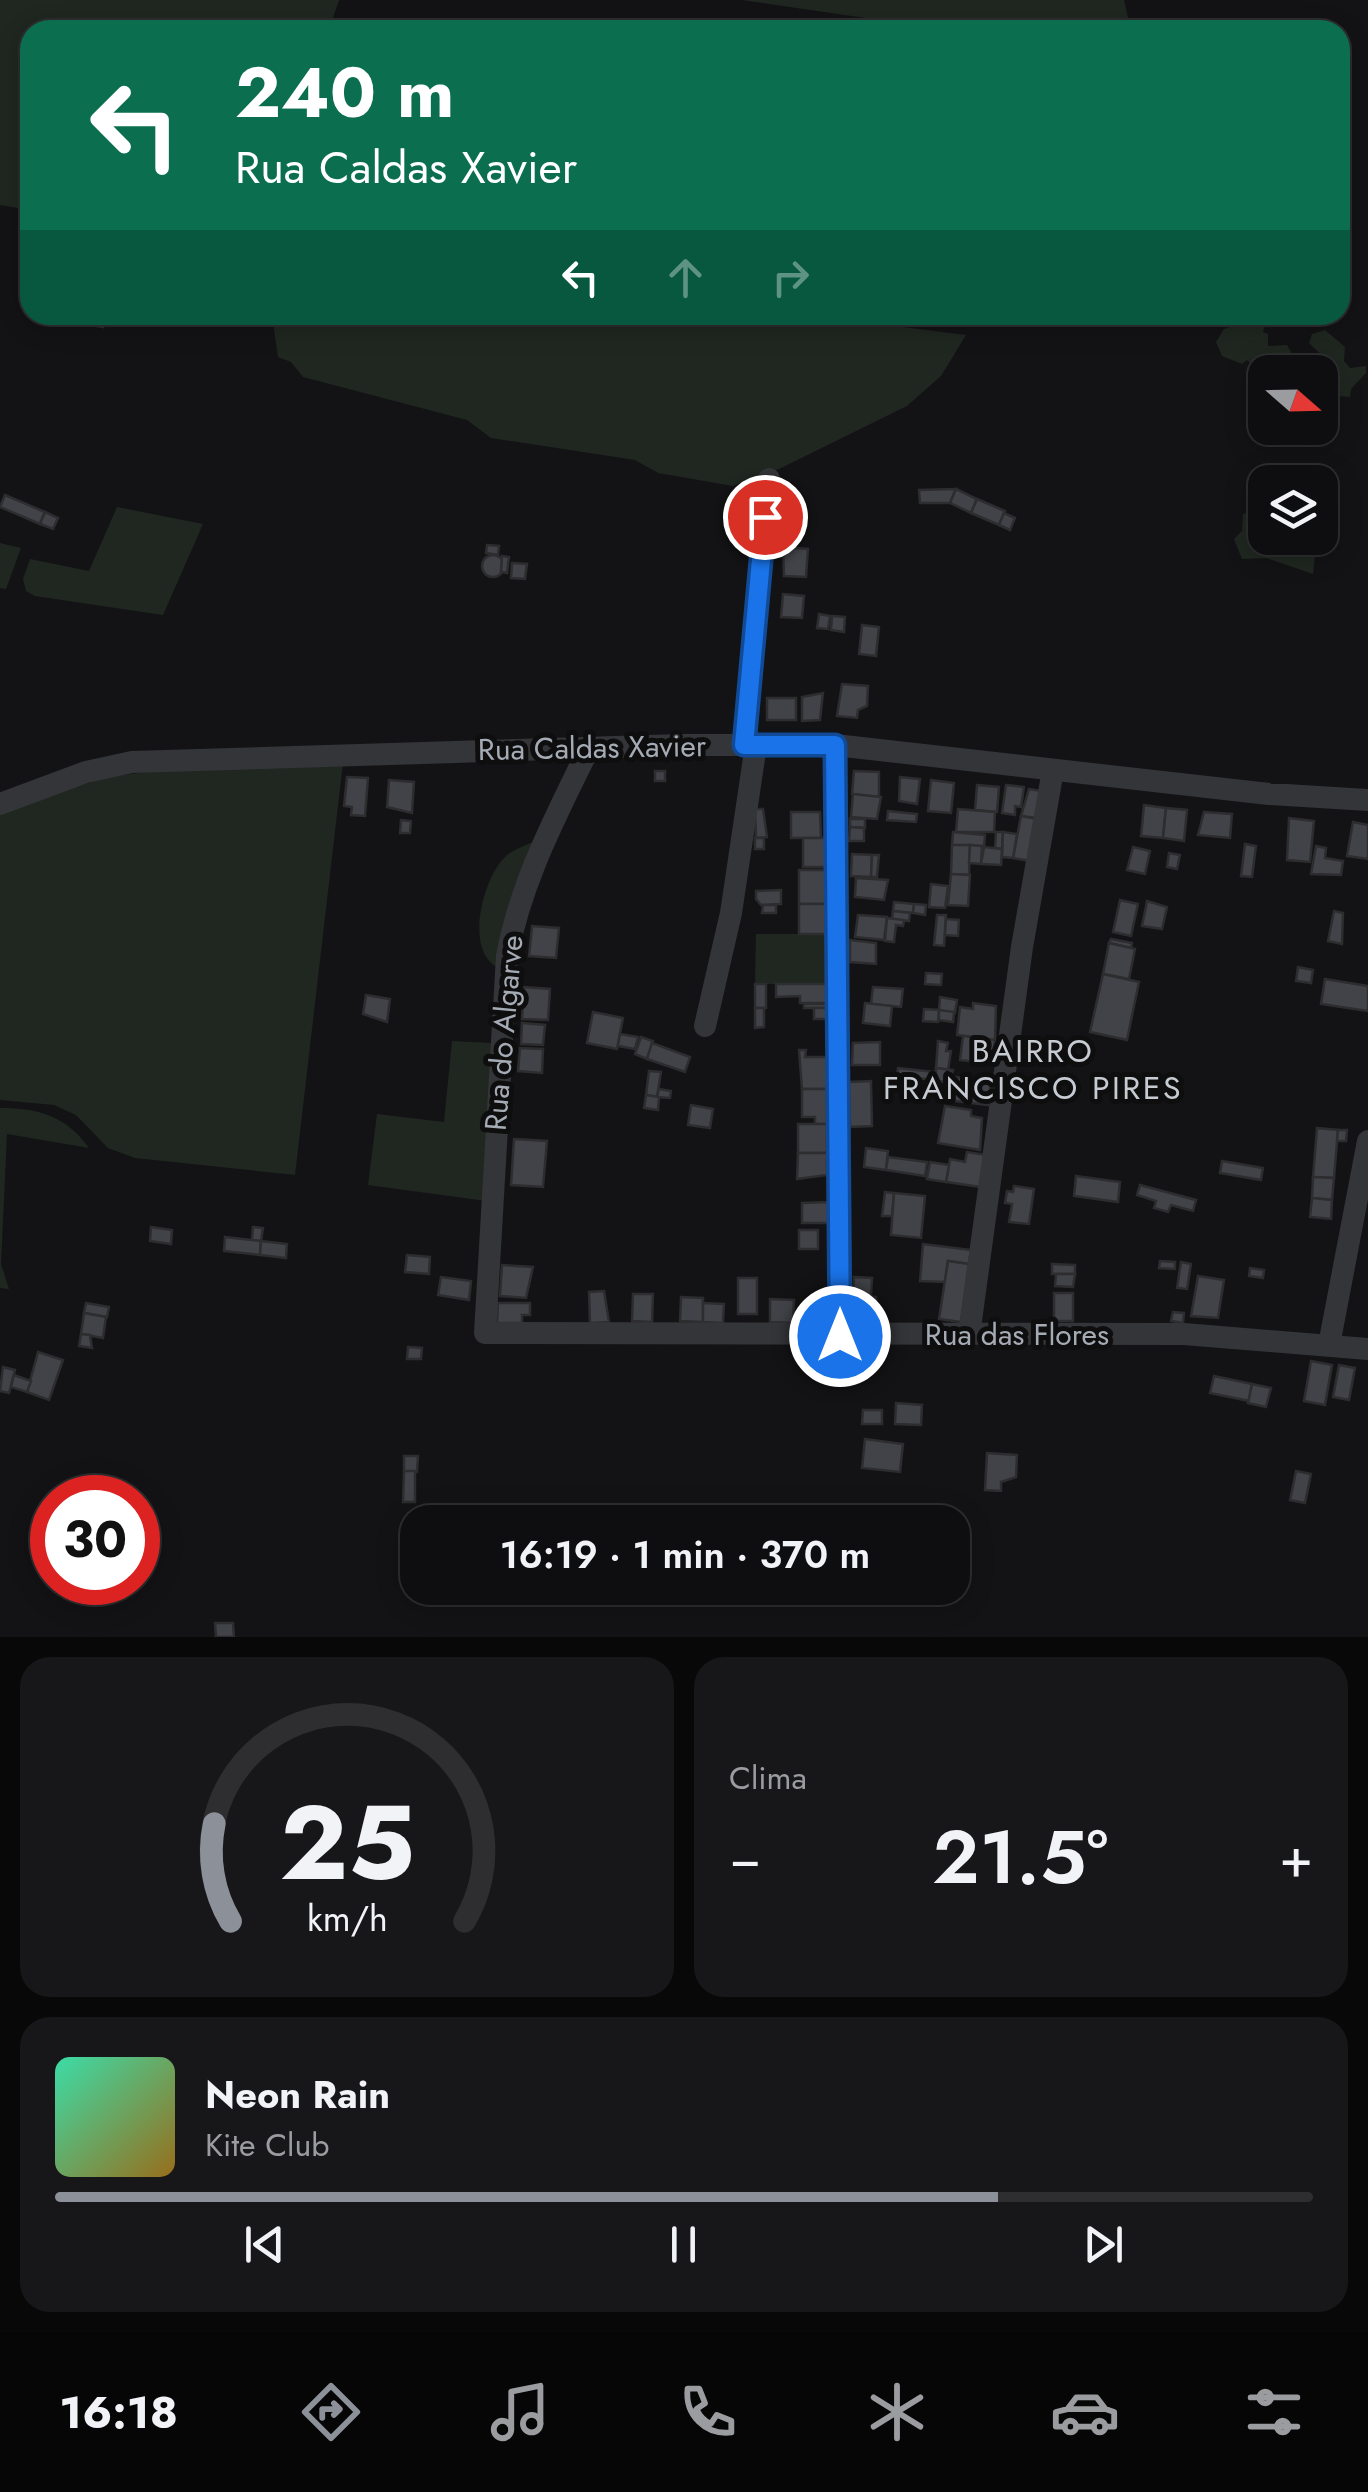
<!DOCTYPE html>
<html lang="pt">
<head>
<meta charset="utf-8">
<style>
  :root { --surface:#0e0e10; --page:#171719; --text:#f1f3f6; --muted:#9b9c9f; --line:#2e2e30; --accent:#8c9099 }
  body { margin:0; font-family:Jost,sans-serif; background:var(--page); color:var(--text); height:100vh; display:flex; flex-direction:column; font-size:38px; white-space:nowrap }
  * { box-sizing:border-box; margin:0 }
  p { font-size:32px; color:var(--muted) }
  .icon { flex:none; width:55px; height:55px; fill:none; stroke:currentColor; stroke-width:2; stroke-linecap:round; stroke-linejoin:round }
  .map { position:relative; height:1637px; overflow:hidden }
  .drawer { display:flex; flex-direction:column; gap:20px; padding:20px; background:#080809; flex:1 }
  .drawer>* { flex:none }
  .banner { position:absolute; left:20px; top:20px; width:1330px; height:305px; border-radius:30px; box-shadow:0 5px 25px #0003,0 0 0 2px var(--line); background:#0b6e4f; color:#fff; overflow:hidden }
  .needle { width:65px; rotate:110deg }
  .tools { position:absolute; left:1248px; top:355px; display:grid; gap:20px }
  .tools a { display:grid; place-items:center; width:90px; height:90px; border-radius:20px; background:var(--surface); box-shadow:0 5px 25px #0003,0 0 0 2px var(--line); font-size:50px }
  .speed { position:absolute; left:30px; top:1475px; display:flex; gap:20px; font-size:50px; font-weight:700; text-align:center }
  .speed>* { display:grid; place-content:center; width:130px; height:130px; border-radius:50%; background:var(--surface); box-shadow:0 5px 25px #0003,0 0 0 2px var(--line); line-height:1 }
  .speed .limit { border:15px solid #d22; background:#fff; color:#111 }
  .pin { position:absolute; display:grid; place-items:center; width:85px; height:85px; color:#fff; margin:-42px; border:5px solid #fff; border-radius:50%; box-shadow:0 2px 10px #0007 }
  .me { position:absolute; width:110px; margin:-55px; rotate:0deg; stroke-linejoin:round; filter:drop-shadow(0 0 8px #0008) }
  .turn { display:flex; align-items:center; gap:35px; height:210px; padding:0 50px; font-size:45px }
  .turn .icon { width:130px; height:130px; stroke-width:2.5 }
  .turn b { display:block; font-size:70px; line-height:85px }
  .lanes { display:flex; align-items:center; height:95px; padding:0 50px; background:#0003; justify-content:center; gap:50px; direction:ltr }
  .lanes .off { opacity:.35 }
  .big { font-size:75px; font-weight:600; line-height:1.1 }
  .drawer .card { flex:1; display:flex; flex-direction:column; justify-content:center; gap:15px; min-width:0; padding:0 35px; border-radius:30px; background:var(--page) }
  .drawer .dial { align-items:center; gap:0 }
  .dial svg { height:260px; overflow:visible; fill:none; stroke:var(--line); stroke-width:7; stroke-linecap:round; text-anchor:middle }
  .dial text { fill:var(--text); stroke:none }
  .song { display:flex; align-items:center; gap:30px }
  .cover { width:120px; height:120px; border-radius:15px; background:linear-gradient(135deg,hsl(160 70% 55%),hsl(40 70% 35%)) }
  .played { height:10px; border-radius:5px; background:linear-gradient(90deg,var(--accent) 75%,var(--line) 75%) }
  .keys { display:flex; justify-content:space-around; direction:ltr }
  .heat { display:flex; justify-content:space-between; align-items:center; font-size:55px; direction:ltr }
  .drawer .tiles { flex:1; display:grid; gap:20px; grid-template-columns:1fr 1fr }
  .card:last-child { grid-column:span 2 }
  .trip { position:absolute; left:400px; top:1505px; width:570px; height:100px; border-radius:30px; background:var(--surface); box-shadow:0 5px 25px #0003,0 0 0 2px var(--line); font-weight:600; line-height:100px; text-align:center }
  .tabs { display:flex; height:160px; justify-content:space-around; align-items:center; background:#060606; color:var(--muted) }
  .tabs .icon { width:70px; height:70px }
  .tabs .current { color:var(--accent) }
  .tabs b { font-size:45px; color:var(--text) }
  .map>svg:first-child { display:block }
  .green { fill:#1f2720 }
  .water { fill:#2d373d }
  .building { fill:#424348; stroke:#2d2d30; stroke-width:2.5 }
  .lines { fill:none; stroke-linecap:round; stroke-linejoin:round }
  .minor { stroke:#343539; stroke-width:22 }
  .route-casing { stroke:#114b97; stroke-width:25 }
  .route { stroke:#1a73e8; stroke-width:18 }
  .labels { text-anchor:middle; stroke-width:10; stroke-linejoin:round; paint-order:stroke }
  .street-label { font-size:30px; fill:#a5abb5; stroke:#0e0e0f }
  .neighbourhood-label { font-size:32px; letter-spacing:2.5px; fill:#c6cad1; stroke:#0e0e0f }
</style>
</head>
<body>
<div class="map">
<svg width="1368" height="1637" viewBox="0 0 1368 1637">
  <rect width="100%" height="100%" fill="#131315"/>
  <g class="green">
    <path d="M0,0H339L329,30H30V210L0,205Z"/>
    <path d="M742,0H1124L1131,30H948Z"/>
    <path d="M272,315H807L966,335L941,376L907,406L779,469L733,486L658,473L635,460L491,438L467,420L303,377L291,362L278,357Z"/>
    <path d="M1240,315H1268L1263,332L1268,334V346L1287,345L1295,359L1327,369L1331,364L1309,343L1312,334L1325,330L1345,347L1344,361L1350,368L1366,366V373L1351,389L1350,397L1337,396L1331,408L1320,411V383L1340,381L1339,375L1303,364L1283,368L1286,372H1265V377L1247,360L1242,364L1222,356L1216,342L1224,329L1237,325Z"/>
    <path d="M117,507L203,524L163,615L35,596L26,591L23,579L30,559L89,571Z"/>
    <path d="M1252,511L1261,523L1265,520V538H1289L1315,555L1313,574L1266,558L1242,559L1234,539L1242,531L1243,514Z"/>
    <path d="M0,543L21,548L6,589L0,588Z"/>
    <path d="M343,763L295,1175L135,1158L108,1148L76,1115L54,1105L0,1100V810L108,777L185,767Z"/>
    <path d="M533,842L499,968C464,952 482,881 504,858C512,850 522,847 533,842Z"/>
    <path d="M756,934H828V984H755Z"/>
    <path d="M452,1041L492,1043L486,1201L368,1185L377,1114L444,1122Z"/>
    <path d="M0,1108C39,1108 66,1116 89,1148L7,1134L1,1264L9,1289L0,1288Z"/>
  </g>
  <path class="water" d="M1298,362L1339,375L1341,379L1320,383V372H1286L1283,369L1286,363Z"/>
  <g class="building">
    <path d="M34,315H105L103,327Z"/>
    <path d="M956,489L950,503H920L919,490Z"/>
    <path d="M956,489L977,499L971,513L950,503Z"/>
    <path d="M779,493L797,495L796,516L778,515Z"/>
    <path d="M5,495L45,512L40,524L0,507Z"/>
    <path d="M977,499L1005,511L999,525L971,513Z"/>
    <path d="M45,512L58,518L53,529L40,524Z"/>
    <path d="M1004,513L1015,518L1010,530L999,525Z"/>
    <path d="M778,515L796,516L795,536L777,535Z"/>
    <path d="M487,545L499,546L498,555L486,553Z"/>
    <path d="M783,547L808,549L806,577L784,576Z"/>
    <circle cx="493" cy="566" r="11"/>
    <path d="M502,556L509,557L507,573L501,572Z"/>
    <path d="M512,563L527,564L525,579L511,578Z"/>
    <path d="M783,594L804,596L802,618L781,617Z"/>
    <path d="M819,614L830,616L828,629L817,628Z"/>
    <path d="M832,616L845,617L844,632L831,630Z"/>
    <path d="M862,625L879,627L876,656L859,654Z"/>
    <path d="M842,684L868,686L867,706L858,710L857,718L837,716Z"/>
    <path d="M823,693L820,720L802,721V697Z"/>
    <rect x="767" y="698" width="29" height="22"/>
    <rect x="655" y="771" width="10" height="10"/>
    <path d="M854,771L879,772V797L852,794Z"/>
    <path d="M347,777L368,778L365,816L351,815L352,807L344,806Z"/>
    <path d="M900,777L920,779L917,804L899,801Z"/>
    <path d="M389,780L414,782L412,813L387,807Z"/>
    <path d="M931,780L954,783L951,813L928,811Z"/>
    <path d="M977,785L999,787L997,812L975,810Z"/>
    <path d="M1006,785L1024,787L1021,807L1015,806V815L1002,813Z"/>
    <path d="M1029,789L1041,791L1036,818L1021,816Z"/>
    <path d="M853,794L881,797L877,819L851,817Z"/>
    <path d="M1144,805L1166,808L1163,838L1141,836Z"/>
    <path d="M1166,808L1187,810L1184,841L1163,838Z"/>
    <path d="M755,809H763L767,837L756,838Z"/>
    <path d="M958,809L995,812L994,832H956Z"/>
    <path d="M888,811L917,814L916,822L887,820Z"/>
    <path d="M791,812H820L821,838H791Z"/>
    <path d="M1204,812L1232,814L1230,838L1198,835Z"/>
    <path d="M1021,816L1037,819L1029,861L1013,858Z"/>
    <path d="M1289,818L1314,821L1310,862L1287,860Z"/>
    <path d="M850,819H865V828L850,827Z"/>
    <path d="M401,820L411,821L410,833H400Z"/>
    <path d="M1353,822L1368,825V859L1347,856Z"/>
    <path d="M850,827L864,828V841H849Z"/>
    <path d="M953,832L985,835L984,847L952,845Z"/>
    <path d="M996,832H1003L1002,849L995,848Z"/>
    <path d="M1003,832L1017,834L1013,858L1002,857Z"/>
    <rect x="755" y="838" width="9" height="11"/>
    <rect x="803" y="838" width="25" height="29"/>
    <path d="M1245,844L1256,846L1252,877L1241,876Z"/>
    <path d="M952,845H970L969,875L951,874Z"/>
    <path d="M970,845L982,846L981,864L969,863Z"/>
    <path d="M1316,846L1326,848L1325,858L1343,861L1341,875L1311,874Z"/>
    <path d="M984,847L1002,849L1001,865L981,864Z"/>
    <path d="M1133,847L1150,851L1145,874L1127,870Z"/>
    <path d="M1169,853L1180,855L1177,869L1167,867Z"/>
    <path d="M852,854L872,855L871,877L851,876Z"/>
    <path d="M872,855H879L877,877H871Z"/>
    <rect x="799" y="870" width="29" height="34"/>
    <path d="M951,874L970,875L968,906L948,905Z"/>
    <path d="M856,878L888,880L884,900L855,897Z"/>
    <path d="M931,884L948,886L945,908L929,907Z"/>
    <path d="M781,890V904L761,905L756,899V891Z"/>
    <path d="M1120,900L1138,904L1131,936L1113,932Z"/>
    <path d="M1147,901L1167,907L1162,929L1142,926Z"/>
    <path d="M894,902L914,904L913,913L893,911Z"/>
    <rect x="799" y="904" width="29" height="30"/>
    <path d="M914,904L926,905L925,915L913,913Z"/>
    <path d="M763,905H776V913H762Z"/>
    <path d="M893,911L910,913L909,921L892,919Z"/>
    <path d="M1334,911L1343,913L1342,944L1328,941Z"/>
    <path d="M858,915L887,917L884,940L855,937Z"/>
    <path d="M937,915H946L944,946L934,945Z"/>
    <path d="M887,918L904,920L903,926L896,925L894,942L885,941Z"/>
    <path d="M946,919L959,920L958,936L945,935Z"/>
    <path d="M532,926L559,928L556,958L529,956Z"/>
    <path d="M1111,939L1132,943L1131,948L1109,943Z"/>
    <path d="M850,940L876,943V964L850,962Z"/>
    <path d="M1109,943L1135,949L1129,979L1103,974Z"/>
    <path d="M1298,967L1313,970L1311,983L1296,981Z"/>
    <path d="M926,973L942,974L941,985L925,984Z"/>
    <path d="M1103,974L1139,982L1127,1040L1090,1032Z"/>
    <path d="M1325,979L1368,986V1011L1321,1004Z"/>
    <rect x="755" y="984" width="11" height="24"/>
    <path d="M776,984H827V1003H800V996L776,997Z"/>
    <path d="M524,987L550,989L548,1020L522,1019Z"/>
    <path d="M873,987L903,989L901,1007L871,1004Z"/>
    <path d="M366,995L390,999L387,1022L363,1014Z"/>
    <path d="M940,997L957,1000L955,1013L939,1010Z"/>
    <path d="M865,1003L892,1006L890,1026L863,1023Z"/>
    <path d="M973,1003L996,1006L995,1040L957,1035L960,1007L973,1009Z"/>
    <rect x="804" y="1004" width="24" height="4"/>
    <path d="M755,1008H764V1027L755,1028Z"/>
    <rect x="814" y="1008" width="14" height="11"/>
    <path d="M924,1009L939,1010L938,1022L923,1021Z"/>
    <path d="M939,1010L954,1012L953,1022L939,1020Z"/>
    <path d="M593,1012L623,1018L617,1049L587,1043Z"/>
    <path d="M522,1023L545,1025L543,1045L521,1044Z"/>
    <path d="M620,1034L638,1037L635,1049L618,1046Z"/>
    <path d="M963,1036L995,1040L992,1064L960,1060Z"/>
    <path d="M641,1037L653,1041L647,1059L635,1054Z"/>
    <path d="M938,1041L948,1043L946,1051H951L948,1070L936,1068Z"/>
    <path d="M880,1042V1065H852L853,1043Z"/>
    <path d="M652,1043L690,1057L685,1072L647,1059Z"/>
    <path d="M520,1048L543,1049L542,1073L518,1071Z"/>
    <path d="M799,1050H806L805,1057H828L827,1089H802Z"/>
    <path d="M898,1068L935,1072L934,1080L897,1076Z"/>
    <path d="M936,1068L953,1070L949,1082L935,1081Z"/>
    <path d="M649,1071L661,1072L657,1097L646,1095Z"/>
    <path d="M949,1076L991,1082L988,1105L946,1100Z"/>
    <path d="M871,1081L872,1126L850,1127L849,1082Z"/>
    <path d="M659,1089L671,1091L670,1098L657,1097Z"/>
    <path d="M802,1089H827V1124H815V1117H802Z"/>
    <path d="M646,1095L659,1097L658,1110L644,1108Z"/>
    <path d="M691,1105L713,1109L710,1128L688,1125Z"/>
    <path d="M945,1106L971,1110V1116L982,1118L980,1150L938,1143Z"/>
    <rect x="798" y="1124" width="29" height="29"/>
    <path d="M1317,1128L1338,1130L1334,1178L1313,1177Z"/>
    <path d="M1338,1130H1347L1346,1141H1337Z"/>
    <path d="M514,1139L547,1141L543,1187L511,1185Z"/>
    <path d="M866,1148L888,1151L886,1170L864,1167Z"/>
    <path d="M967,1152L986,1155L981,1187L946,1182L950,1159L965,1162Z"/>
    <path d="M798,1153H827V1175L797,1179Z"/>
    <path d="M888,1157L927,1162L925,1176L886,1170Z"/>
    <path d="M1222,1161L1263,1168L1261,1180L1220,1173Z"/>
    <path d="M930,1162L949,1165L946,1182L927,1179Z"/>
    <path d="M1076,1176L1120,1182L1118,1202L1074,1196Z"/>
    <path d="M1313,1177L1334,1178L1332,1200L1312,1198Z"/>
    <path d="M1140,1185L1196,1200L1193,1211L1171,1205L1168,1212L1154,1208L1156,1201L1137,1195Z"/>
    <path d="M1014,1186L1034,1189L1029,1224L1009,1222L1012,1204L1005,1203L1007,1191L1013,1192Z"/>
    <path d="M885,1192L894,1193L892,1216H882Z"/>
    <path d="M894,1193L925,1196L921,1238L891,1235Z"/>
    <path d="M1312,1198L1332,1200L1331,1219L1310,1217Z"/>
    <path d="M828,1202V1223H802V1203Z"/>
    <path d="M151,1227L172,1230L171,1244L150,1241Z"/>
    <path d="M253,1227L263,1228L261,1241L252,1240Z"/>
    <rect x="799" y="1230" width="19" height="19"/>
    <path d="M225,1237L261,1241L260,1255L224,1251Z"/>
    <path d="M261,1241L287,1244L286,1258L260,1255Z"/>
    <path d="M923,1244L971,1250L969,1264L948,1261L945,1282L920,1281Z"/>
    <path d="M407,1255L430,1257L429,1274L405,1272Z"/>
    <path d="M948,1261L969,1264L961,1322L939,1319Z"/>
    <path d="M1160,1261L1175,1262V1269L1159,1268Z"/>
    <path d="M1181,1262L1191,1264L1187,1289L1177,1288Z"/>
    <path d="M1052,1264L1075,1265V1274H1052Z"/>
    <path d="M502,1265L533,1267L526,1298L500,1296Z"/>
    <path d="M1250,1268L1264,1270L1263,1278L1249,1276Z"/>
    <path d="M1056,1274H1075L1073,1287L1055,1286Z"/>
    <path d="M1198,1276L1224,1280L1218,1318L1191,1316Z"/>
    <path d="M441,1277L471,1281L469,1300L438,1295Z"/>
    <path d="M854,1277L872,1278L871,1296H853Z"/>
    <rect x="738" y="1278" width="19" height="36"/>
    <path d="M604,1291L609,1322L590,1323L589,1292Z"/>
    <rect x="1054" y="1293" width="19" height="28"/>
    <path d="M633,1294H653L652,1322L632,1321Z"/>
    <path d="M860,1296L876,1297V1307L860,1306Z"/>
    <path d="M681,1297L703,1298V1322L680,1321Z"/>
    <path d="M770,1299L794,1300L793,1323L770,1322Z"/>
    <path d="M86,1303L109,1307L107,1317L84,1313Z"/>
    <path d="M498,1303H530V1315H522V1323H497Z"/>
    <path d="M703,1303L724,1304L723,1323L703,1322Z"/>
    <path d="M1173,1312L1184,1313L1183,1323L1171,1321Z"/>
    <path d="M84,1313L106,1317L103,1338L81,1334Z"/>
    <path d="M81,1334L90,1335L92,1348L79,1346Z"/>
    <path d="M408,1347L422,1348L421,1359H407Z"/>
    <path d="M38,1352L63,1360L49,1400L27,1392Z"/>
    <path d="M1311,1361L1332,1365L1325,1405L1304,1401Z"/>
    <path d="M1339,1365L1355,1368L1349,1400L1333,1397Z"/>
    <path d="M3,1367L15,1370L9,1393L0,1391Z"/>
    <path d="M14,1375L31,1381L27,1392L11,1387Z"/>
    <path d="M1214,1376L1252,1384L1249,1401L1210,1393Z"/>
    <path d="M1252,1384L1271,1388L1266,1407L1248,1403Z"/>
    <path d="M896,1403L922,1405L921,1425L895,1424Z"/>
    <path d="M863,1410H882V1424H862Z"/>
    <path d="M865,1439L903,1444L900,1472L862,1468Z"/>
    <path d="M987,1453L1017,1455L1016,1477L1001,1482V1491L985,1490Z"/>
    <path d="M404,1456H418L417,1472L404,1471Z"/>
    <path d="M404,1471H415V1502H403Z"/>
    <path d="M1296,1471L1311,1474L1305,1503L1290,1500Z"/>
    <path d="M215,1623H233L234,1637H216Z"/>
  </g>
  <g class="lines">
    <g class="minor">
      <path d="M744,745L769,479"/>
      <path d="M835,745L840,1336"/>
      <path d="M589,748C556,816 521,881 507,956L485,1333L1184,1334L1368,1349"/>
      <path d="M0,804L86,772L132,762L681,745H835L1269,794L1368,800"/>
      <path d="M705,1026L731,913L756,745"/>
      <path d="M969,1335L1022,947L1053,770"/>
      <path d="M1329,1345L1368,1141"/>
    </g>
  </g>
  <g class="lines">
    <defs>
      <path id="route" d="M765,517L744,745H835L840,1336"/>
    </defs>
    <use href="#route" class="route-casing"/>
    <use href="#route" class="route"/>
  </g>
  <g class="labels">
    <g class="street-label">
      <text transform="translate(592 748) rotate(-1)" y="10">Rua Caldas Xavier</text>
      <text transform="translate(504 1033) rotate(-85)" y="10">Rua do Algarve</text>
      <text x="1017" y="1345">Rua das Flores</text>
    </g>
    <g class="neighbourhood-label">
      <text x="1033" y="1062">BAIRRO<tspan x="1033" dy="37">FRANCISCO PIRES</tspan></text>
    </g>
  </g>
</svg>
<div class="tools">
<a><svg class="needle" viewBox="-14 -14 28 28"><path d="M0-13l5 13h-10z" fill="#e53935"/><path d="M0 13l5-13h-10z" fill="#9b9c9f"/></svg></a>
<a><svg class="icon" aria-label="layers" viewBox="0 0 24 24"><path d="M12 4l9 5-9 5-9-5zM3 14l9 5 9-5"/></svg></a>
</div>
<div class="speed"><div class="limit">30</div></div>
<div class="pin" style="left:765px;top:517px;background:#d93025"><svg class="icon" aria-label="arrive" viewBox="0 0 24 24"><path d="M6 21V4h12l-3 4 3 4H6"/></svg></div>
<svg class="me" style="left:840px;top:1336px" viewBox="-20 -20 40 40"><circle r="17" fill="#1a73e8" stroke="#fff" stroke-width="3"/><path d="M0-11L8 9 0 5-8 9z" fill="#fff"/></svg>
<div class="trip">16:19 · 1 min · 370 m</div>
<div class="banner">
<div class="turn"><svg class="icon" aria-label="left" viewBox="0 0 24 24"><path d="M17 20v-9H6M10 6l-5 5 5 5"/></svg><div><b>240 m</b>Rua Caldas Xavier</div></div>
<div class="lanes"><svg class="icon" aria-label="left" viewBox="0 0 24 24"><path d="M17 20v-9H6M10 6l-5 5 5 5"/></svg><svg class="icon off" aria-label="ahead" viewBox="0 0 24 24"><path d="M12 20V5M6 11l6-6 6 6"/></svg><svg class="icon off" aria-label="right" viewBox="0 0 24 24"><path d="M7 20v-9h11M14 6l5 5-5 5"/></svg></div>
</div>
</div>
<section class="drawer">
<div class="tiles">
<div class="card dial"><svg viewBox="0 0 100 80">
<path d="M14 69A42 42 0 1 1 86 69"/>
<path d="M14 69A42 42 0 0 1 9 39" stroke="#8c9099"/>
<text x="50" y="56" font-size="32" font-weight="700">25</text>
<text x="50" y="72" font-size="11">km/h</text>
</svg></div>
<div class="card"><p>Clima</p>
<div class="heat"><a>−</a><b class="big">21.5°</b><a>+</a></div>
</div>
<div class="card">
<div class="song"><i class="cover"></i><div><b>Neon Rain</b><p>Kite Club</p></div></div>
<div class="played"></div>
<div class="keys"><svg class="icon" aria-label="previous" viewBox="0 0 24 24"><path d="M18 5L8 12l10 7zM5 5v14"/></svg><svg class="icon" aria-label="pause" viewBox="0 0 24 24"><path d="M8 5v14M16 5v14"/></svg><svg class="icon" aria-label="next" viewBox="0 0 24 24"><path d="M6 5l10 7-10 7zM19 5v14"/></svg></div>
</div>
</div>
</section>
<nav class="tabs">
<b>16:18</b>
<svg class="icon current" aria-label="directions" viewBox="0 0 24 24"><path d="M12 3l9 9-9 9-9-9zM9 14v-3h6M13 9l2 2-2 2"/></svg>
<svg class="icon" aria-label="music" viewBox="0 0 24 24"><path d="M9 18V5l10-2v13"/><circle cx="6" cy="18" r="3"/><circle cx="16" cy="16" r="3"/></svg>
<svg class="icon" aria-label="phone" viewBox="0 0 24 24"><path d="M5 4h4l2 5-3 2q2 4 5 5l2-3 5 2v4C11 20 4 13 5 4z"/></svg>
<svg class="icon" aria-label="climate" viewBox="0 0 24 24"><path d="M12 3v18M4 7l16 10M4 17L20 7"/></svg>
<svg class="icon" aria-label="car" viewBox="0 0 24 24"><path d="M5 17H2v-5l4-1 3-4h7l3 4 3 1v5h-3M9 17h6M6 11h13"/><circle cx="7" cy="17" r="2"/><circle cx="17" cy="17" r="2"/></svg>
<svg class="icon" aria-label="filters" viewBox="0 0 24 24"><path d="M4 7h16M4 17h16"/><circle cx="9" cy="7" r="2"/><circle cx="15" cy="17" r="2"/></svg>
</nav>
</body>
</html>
